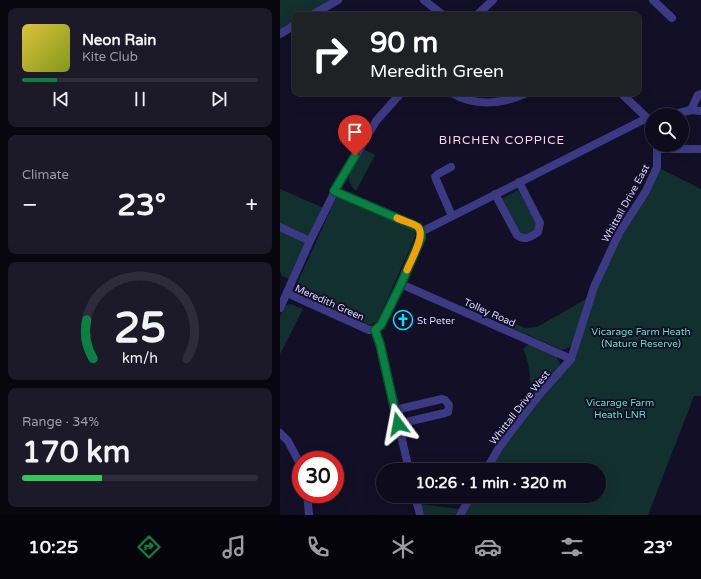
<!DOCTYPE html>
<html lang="en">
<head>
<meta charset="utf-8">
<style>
  :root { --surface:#0e0b1c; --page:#1c1929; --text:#f1f3f6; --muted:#9b9ba3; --line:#2e2b3b; --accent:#0b8043 }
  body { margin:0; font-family:"Varela Round",sans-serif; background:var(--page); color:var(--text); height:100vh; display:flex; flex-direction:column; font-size:15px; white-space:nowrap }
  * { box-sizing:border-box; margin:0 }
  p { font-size:13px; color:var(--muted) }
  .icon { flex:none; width:22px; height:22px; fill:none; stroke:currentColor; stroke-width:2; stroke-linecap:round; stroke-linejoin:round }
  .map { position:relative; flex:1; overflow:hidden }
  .panel { display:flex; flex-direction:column; gap:8px; padding:8px; background:#08060f; width:280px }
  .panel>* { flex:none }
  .banner { position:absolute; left:12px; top:12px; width:349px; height:84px; border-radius:8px; box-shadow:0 4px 16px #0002,0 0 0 1px var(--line); background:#202124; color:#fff; overflow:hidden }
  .fabs { position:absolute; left:365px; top:108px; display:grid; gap:8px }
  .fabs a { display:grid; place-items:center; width:44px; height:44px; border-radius:50%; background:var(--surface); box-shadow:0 4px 16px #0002,0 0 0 1px var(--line); font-size:20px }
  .speed { position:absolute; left:12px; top:451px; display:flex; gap:8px; font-size:20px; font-weight:700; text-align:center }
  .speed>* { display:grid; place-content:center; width:52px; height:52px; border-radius:50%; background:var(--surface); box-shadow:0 4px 16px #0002,0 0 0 1px var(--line); line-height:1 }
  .speed .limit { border:6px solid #d22; background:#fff; color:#111 }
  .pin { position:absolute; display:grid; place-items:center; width:34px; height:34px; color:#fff; margin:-41px -17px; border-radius:50% 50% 50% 0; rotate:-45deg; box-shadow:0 0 4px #0007 }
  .pin .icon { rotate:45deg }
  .me { position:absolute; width:44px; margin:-22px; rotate:347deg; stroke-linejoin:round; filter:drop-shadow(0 0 3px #0008) }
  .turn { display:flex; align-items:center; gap:14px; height:84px; padding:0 12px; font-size:18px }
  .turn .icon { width:52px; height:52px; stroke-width:2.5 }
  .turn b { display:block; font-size:28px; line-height:34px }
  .big { font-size:30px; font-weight:700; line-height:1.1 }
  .panel .card { flex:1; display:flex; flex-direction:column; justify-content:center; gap:6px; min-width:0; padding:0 14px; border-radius:8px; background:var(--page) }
  .panel .dial { align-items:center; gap:0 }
  .dial svg { height:104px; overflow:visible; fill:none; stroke:var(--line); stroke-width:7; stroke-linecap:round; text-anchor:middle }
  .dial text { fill:var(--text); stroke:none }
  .song { display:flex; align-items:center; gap:12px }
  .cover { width:48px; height:48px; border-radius:6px; background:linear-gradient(135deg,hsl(50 70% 55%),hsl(70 70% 35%)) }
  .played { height:4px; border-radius:2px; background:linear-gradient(90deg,var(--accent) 15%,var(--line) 15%) }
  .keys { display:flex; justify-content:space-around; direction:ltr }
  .heat { display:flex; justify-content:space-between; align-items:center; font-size:22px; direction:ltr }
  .charge { height:6px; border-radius:3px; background:linear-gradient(90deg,#34c759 34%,var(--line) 0) }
  .trip { position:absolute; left:96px; top:463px; width:230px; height:40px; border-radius:20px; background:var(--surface); box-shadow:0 4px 16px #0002,0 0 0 1px var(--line); font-weight:700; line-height:40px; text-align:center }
  .dock { display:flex; height:64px; justify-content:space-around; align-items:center; background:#06040b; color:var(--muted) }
  .dock .icon { width:28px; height:28px }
  .dock .active { color:var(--accent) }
  .dock b { font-size:18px; color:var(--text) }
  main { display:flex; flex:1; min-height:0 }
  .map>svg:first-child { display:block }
  .green { fill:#12302f }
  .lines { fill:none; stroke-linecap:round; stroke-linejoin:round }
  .minor { stroke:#3d3a85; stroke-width:8 }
  .route-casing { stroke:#07532c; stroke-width:10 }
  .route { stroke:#0b8043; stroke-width:7 }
  .slow { stroke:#f59e0b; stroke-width:7 }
  .labels { text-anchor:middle; stroke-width:4; stroke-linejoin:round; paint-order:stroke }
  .street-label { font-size:10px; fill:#d9d4ff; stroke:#130f26 }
  .poi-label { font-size:10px; fill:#d9d4ff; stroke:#130f26; text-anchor:start }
  .park-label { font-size:10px; fill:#5fe0c0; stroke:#130f26 }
  .quarter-label { font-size:12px; letter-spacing:1px; fill:#ffd6f0; stroke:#130f26 }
</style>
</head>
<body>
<main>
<section class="panel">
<div class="card">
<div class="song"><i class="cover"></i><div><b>Neon Rain</b><p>Kite Club</p></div></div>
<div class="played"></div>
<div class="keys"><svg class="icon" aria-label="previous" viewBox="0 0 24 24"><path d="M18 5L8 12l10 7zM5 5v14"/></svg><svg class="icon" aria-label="pause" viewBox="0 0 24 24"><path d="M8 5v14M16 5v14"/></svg><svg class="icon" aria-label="next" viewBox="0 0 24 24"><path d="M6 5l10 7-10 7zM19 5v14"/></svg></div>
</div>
<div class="card"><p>Climate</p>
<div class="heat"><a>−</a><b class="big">23°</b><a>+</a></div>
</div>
<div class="card dial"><svg viewBox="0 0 100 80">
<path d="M14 69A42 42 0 1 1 86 69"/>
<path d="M14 69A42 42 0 0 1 9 39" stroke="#0b8043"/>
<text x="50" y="56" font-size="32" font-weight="700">25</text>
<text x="50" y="72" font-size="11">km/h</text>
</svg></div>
<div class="card"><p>Range · 34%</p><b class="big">170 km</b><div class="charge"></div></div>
</section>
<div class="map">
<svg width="421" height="515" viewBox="0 0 421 515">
  <rect width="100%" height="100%" fill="#130f26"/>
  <g class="green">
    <path d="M0,0H52L27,15H15V22L0,30Z"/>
    <path d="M83,149L95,155L76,191C60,175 74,165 83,149Z"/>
    <path d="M377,167L421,189V396H414L368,515H181L192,496H319V470H206L291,359L314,287Z"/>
    <path d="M0,189L46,209L12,280L2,276L0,271Z"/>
    <path d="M238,190L257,225L255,230L242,236L221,199Z"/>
    <path d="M57,197L62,198L132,227L136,235L97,322L89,325L17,292L16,286L55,200Z"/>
    <path d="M306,299L292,345L288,348L282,350L226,325V319L245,328L257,327Z"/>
    <path d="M10,304L23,309L0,354V317L5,306Z"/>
    <path d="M249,344L275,354L280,364L279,370L252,402C250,385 251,364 243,349Z"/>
    <path d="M139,504L179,509L175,515H142Z"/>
  </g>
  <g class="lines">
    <g class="minor">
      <path d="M144,0L163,15"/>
      <path d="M373,0L392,18"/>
      <path d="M32,15L58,0"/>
      <path d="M197,15L213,0"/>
      <path d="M0,34L15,25"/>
      <path d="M172,93C195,107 224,104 247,93"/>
      <path d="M341,93L367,118L372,125"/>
      <path d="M411,110L418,95L421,94"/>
      <path d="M391,115L411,110L421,111"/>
      <path d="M378,149H421"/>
      <path d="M171,167L158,174L155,177L172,216"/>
      <path d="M215,194L237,235C244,241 251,237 258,232L260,223L239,182"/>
      <path d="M0,227L30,241"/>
      <path d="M141,232L367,118"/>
      <path d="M121,284L291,359"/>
      <path d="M7,293L89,330H95L101,325L121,284L141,238V232L138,227L55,191"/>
      <path d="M0,308L30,241L55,191L96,121L121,93"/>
      <path d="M95,330L100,344L129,470"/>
      <path d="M115,410L162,399L165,400L169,405L168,412L165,413L118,424"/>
      <path d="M0,433L8,441L21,466"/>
      <path d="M206,470L220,446L259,395L291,359L314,287L339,233L366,191L377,167V145"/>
      <path d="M27,494L29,515"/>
      <path d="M135,496L140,515"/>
      <path d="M180,515L191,496"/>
    </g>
  </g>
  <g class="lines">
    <defs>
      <path id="route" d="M75,156L54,191L138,227L141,232V238L121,284L101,325L95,330L100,344L118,424"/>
    </defs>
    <use href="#route" class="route-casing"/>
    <use href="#route" class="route"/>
    <path class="slow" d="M117,218C123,221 133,223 138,227C146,235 131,260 127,270"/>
  </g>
  <defs>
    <symbol id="church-ring" viewBox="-11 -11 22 22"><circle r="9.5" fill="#130f26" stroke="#00e5ff" stroke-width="1.5"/><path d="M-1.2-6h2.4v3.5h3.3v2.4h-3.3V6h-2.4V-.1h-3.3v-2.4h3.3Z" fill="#00e5ff"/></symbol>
  </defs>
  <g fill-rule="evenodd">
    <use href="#church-ring" x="112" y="309" width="22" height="22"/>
  </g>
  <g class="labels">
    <g class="street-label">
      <text transform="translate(345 203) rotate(-61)" y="4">Whittall Drive East</text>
      <text transform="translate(50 302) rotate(24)" y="4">Meredith Green</text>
      <text transform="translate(210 312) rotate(24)" y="4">Tolley Road</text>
      <text transform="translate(239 407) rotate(-52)" y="4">Whittall Drive West</text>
    </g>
    <g class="poi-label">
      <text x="137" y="324">St Peter</text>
    </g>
    <g class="park-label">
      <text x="361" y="335">Vicarage Farm Heath<tspan x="361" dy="12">(Nature Reserve)</tspan></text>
      <text x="340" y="406">Vicarage Farm<tspan x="340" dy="12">Heath LNR</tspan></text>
    </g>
    <g class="quarter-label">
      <text x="222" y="144">BIRCHEN COPPICE</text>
    </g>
  </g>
</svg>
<div class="fabs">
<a><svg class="icon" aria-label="search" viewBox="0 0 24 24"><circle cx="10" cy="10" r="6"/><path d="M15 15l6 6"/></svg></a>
</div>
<div class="speed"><div class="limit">30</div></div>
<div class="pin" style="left:75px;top:156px;background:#d93025"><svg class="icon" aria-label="arrive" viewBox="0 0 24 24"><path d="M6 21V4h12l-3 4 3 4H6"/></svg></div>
<svg class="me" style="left:118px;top:424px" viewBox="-20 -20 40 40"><path d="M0-17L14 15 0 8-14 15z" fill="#0b8043" stroke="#fff" stroke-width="4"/></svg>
<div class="trip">10:26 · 1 min · 320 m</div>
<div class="banner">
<div class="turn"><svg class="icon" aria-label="right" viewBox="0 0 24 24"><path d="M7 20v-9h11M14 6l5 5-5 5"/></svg><div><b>90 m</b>Meredith Green</div></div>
</div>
</div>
</main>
<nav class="dock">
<b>10:25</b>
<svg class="icon active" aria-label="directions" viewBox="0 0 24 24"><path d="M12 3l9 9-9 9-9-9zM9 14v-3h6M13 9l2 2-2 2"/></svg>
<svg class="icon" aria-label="music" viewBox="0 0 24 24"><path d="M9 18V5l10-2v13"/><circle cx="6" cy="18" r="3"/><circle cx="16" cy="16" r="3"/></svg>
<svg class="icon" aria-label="phone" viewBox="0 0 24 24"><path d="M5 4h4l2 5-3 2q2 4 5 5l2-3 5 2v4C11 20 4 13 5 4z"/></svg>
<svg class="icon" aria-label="climate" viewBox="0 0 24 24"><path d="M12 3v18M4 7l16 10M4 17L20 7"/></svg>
<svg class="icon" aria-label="car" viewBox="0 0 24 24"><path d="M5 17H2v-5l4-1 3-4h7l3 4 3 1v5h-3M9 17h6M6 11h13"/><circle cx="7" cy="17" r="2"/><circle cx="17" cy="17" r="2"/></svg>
<svg class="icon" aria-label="filters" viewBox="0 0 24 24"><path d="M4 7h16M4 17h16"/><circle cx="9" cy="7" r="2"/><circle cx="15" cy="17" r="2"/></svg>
<b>23°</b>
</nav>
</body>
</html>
